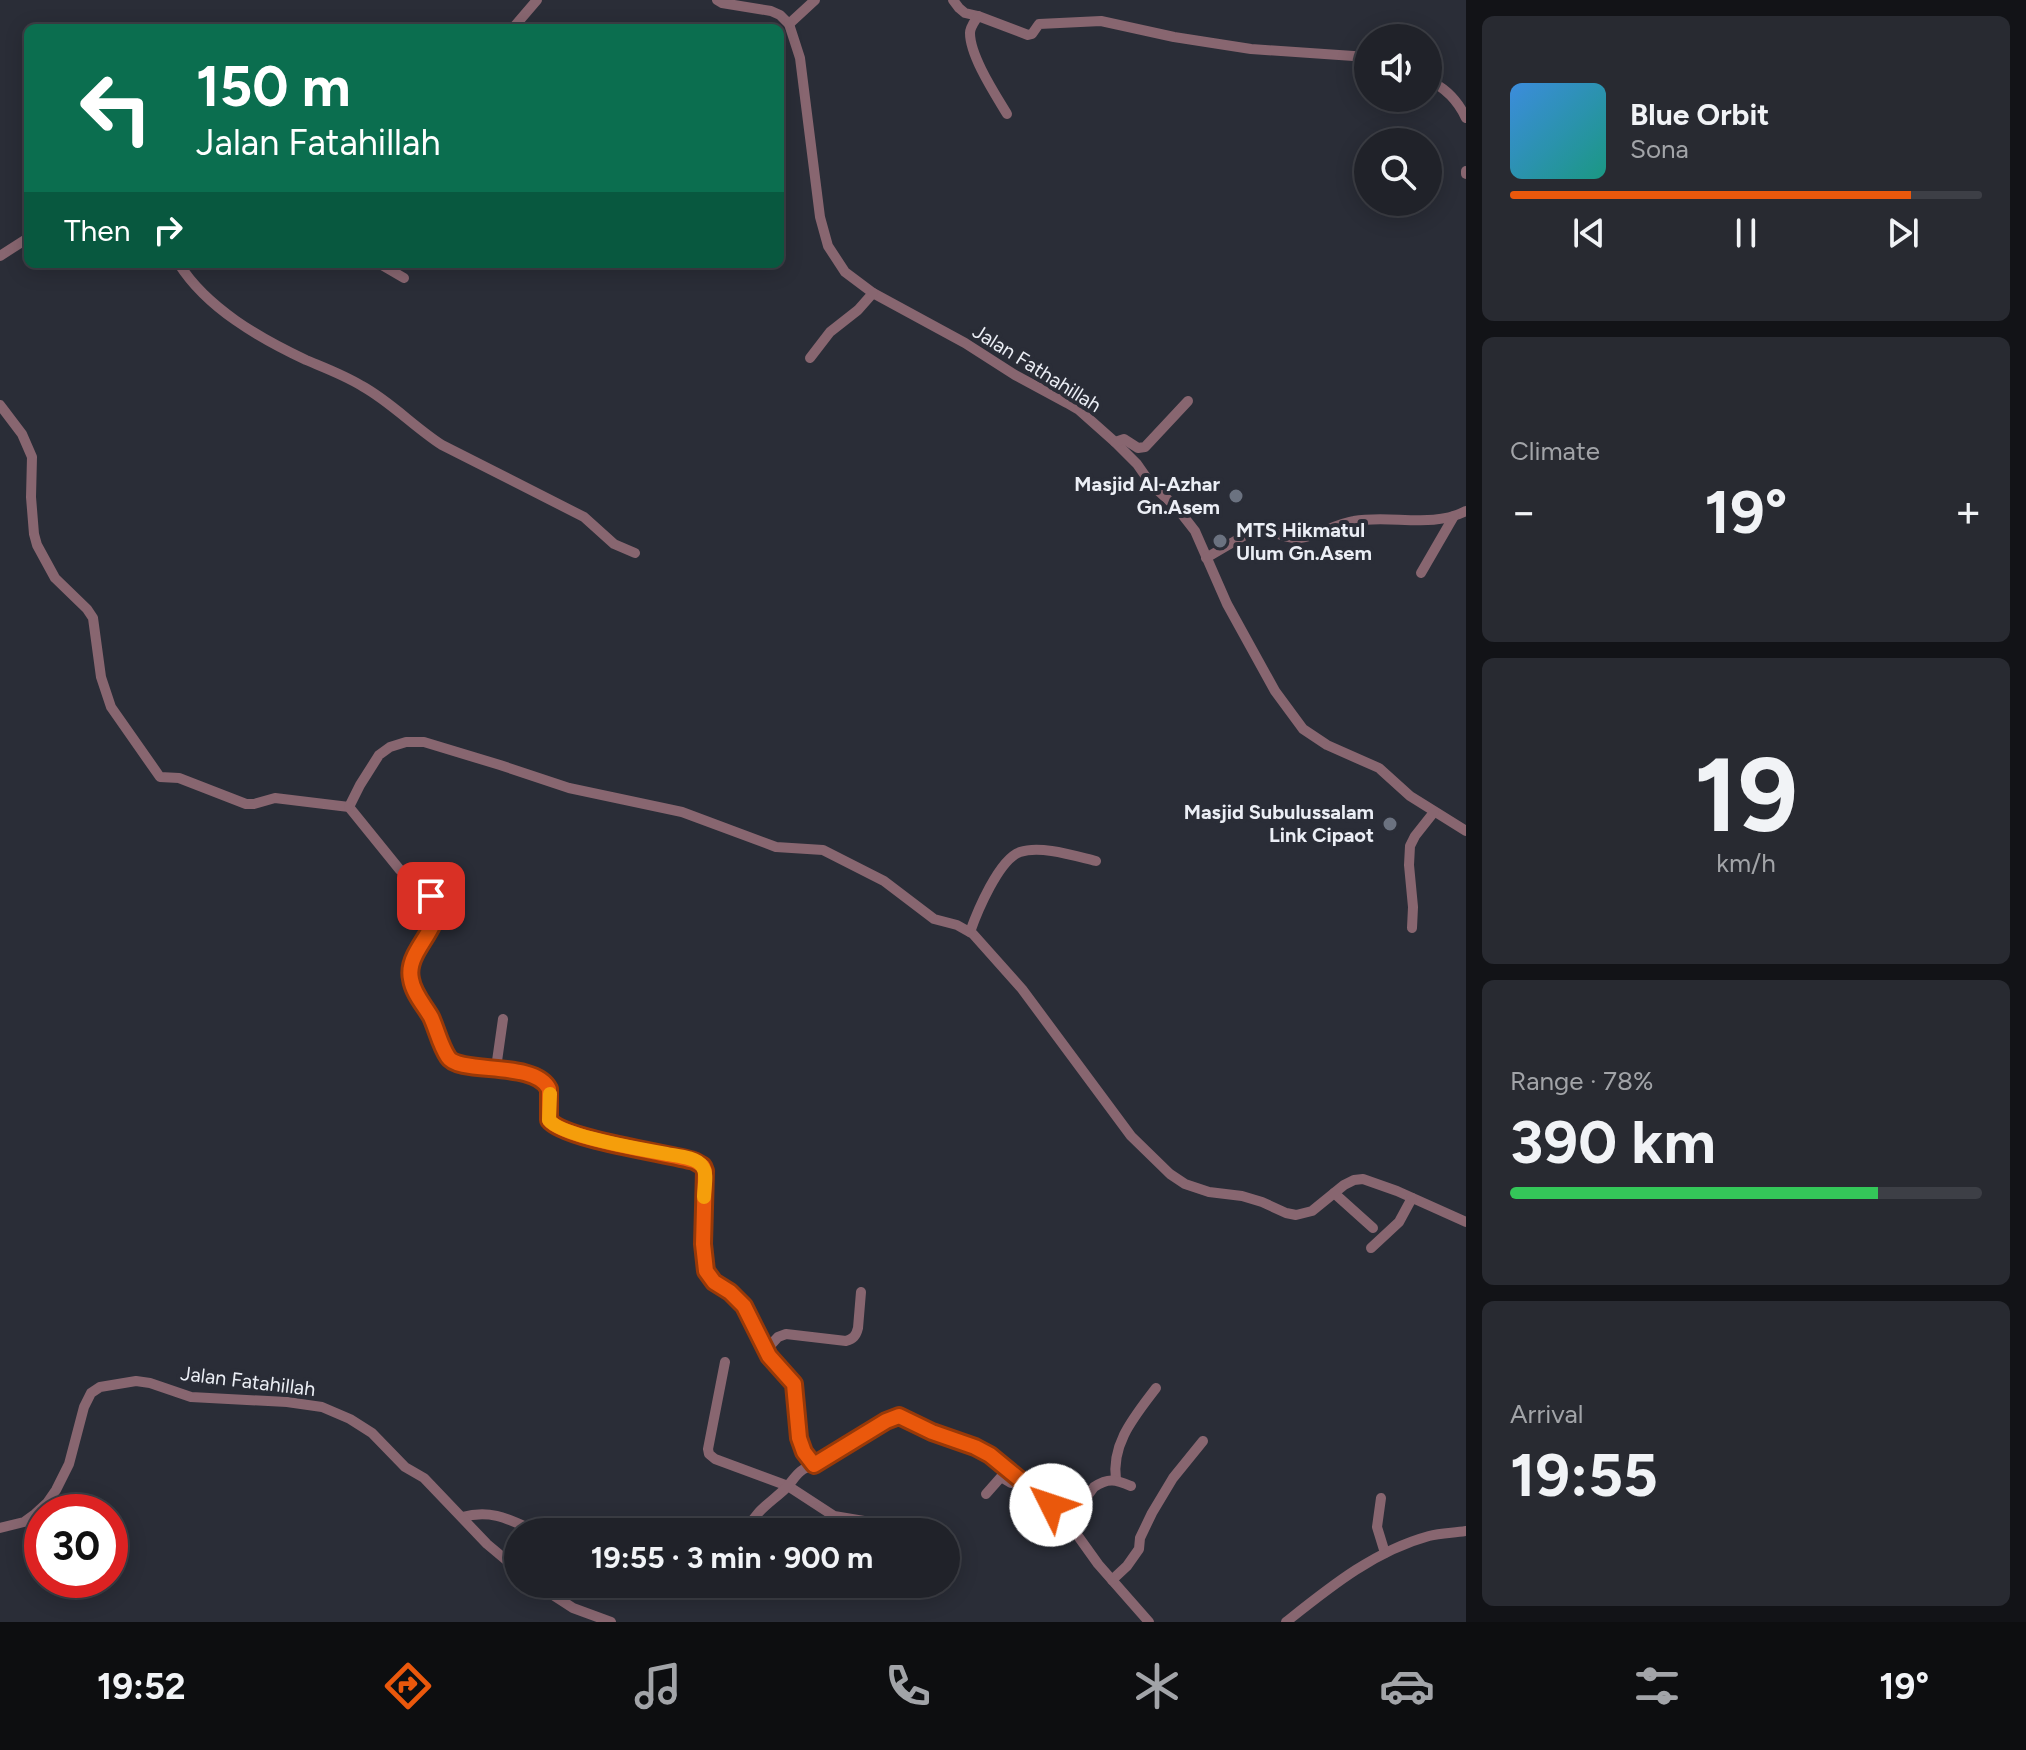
<!DOCTYPE html>
<html lang="en">
<head>
<meta charset="utf-8">
<style>
  :root { --surface:#202229; --page:#282a31; --text:#f1f3f6; --muted:#a2a4a8; --line:#3d3f46; --accent:#ea580c }
  body { margin:0; font-family:Figtree,sans-serif; background:var(--page); color:var(--text); height:100vh; display:flex; flex-direction:column; font-size:30px; white-space:nowrap }
  * { box-sizing:border-box; margin:0 }
  p { font-size:26px; color:var(--muted) }
  .icon { flex:none; width:44px; height:44px; fill:none; stroke:currentColor; stroke-width:2; stroke-linecap:round; stroke-linejoin:round }
  .map { position:relative; flex:1; overflow:hidden }
  .details { display:flex; flex-direction:column; gap:16px; padding:16px; background:#121317; width:560px }
  .details>* { flex:none }
  .banner { position:absolute; left:24px; top:24px; width:760px; height:244px; border-radius:12px; box-shadow:0 4px 20px #0003,0 0 0 2px var(--line); background:#0b6e4f; color:#fff; overflow:hidden }
  .tools { position:absolute; left:1354px; top:24px; display:grid; gap:16px }
  .tools a { display:grid; place-items:center; width:88px; height:88px; border-radius:50%; background:var(--surface); box-shadow:0 4px 20px #0003,0 0 0 2px var(--line); font-size:40px }
  .speed { position:absolute; left:24px; top:1494px; display:flex; gap:16px; font-size:40px; font-weight:700; text-align:center }
  .speed>* { display:grid; place-content:center; width:104px; height:104px; border-radius:50%; background:var(--surface); box-shadow:0 4px 20px #0003,0 0 0 2px var(--line); line-height:1 }
  .speed .limit { border:12px solid #d22; background:#fff; color:#111 }
  .pin { position:absolute; display:grid; place-items:center; width:68px; height:68px; color:#fff; margin:-34px; border-radius:16px; box-shadow:0 4px 12px #0006 }
  .me { position:absolute; width:88px; margin:-44px; rotate:311deg; stroke-linejoin:round; filter:drop-shadow(0 0 6px #0008) }
  .turn { display:flex; align-items:center; gap:28px; height:168px; padding:0 40px; font-size:36px }
  .turn .icon { width:104px; height:104px; stroke-width:2.5 }
  .turn b { display:block; font-size:56px; line-height:68px }
  .then { display:flex; align-items:center; height:76px; padding:0 40px; background:#0003; gap:16px; font-size:30px }
  .big { font-size:60px; font-weight:700; line-height:1.1 }
  .details .card { flex:1; display:flex; flex-direction:column; justify-content:center; gap:12px; min-width:0; padding:0 28px; border-radius:12px; background:var(--page) }
  .details .dial { align-items:center; gap:0 }
  .dial b { font-size:104px; line-height:1 }
  .song { display:flex; align-items:center; gap:24px }
  .cover { width:96px; height:96px; border-radius:12px; background:linear-gradient(135deg,hsl(210 70% 55%),hsl(170 70% 35%)) }
  .played { height:8px; border-radius:4px; background:linear-gradient(90deg,var(--accent) 85%,var(--line) 85%) }
  .keys { display:flex; justify-content:space-around; direction:ltr }
  .heat { display:flex; justify-content:space-between; align-items:center; font-size:44px; direction:ltr }
  .charge { height:12px; border-radius:6px; background:linear-gradient(90deg,#34c759 78%,var(--line) 0) }
  .trip { position:absolute; left:504px; top:1518px; width:456px; height:80px; border-radius:40px; background:var(--surface); box-shadow:0 4px 20px #0003,0 0 0 2px var(--line); font-weight:700; line-height:80px; text-align:center }
  .menu { display:flex; height:128px; justify-content:space-around; align-items:center; background:#0d0e10; color:var(--muted) }
  .menu .icon { width:56px; height:56px }
  .menu .current { color:var(--accent) }
  .menu b { font-size:36px; color:var(--text) }
  main { display:flex; flex:1; min-height:0 }
  .map>svg:first-child { display:block }
  .lines { fill:none; stroke-linecap:round; stroke-linejoin:round }
  .minor { stroke:#886670; stroke-width:10 }
  .route-casing { stroke:#983908; stroke-width:20 }
  .route { stroke:#ea580c; stroke-width:14 }
  .slow { stroke:#f59e0b; stroke-width:14 }
  .worship-dot { fill:#6b7280; stroke:#2a2d37; stroke-width:3 }
  .labels { text-anchor:middle; stroke-width:8; stroke-linejoin:round; paint-order:stroke }
  .street-label { font-size:20px; fill:#ebeef5; stroke:#2a2d37 }
  .poi-label { font-size:20px; font-weight:bold; fill:#ebeef5; stroke:#2a2d37; text-anchor:end }
</style>
</head>
<body>
<main>
<div class="map">
<svg width="1466" height="1622" viewBox="0 0 1466 1622">
  <rect width="100%" height="100%" fill="#2a2d37"/>
  <g class="lines">
    <g class="minor">
      <path d="M717,0L722,3L771,11L780,15L789,24L800,58L820,217L828,246L845,272L873,293L965,343L1015,375L1067,403L1079,410L1115,442L1137,464L1151,484L1177,508L1195,531L1227,604L1275,691L1303,729L1327,745L1379,768L1410,796L1466,831"/>
      <path d="M953,0L959,8L965,13L978,16L1028,35L1032,34L1039,24L1101,21L1174,37L1251,49L1368,57"/>
      <path d="M978,16C975,21 970,27 970,33C970,56 995,94 1007,114"/>
      <path d="M789,24L815,0"/>
      <path d="M513,28L537,0"/>
      <path d="M1428,80C1446,88 1458,101 1466,118"/>
      <path d="M1466,171V174"/>
      <path d="M0,256L28,238"/>
      <path d="M179,264C207,308 259,338 306,360C325,368 344,375 362,386C391,402 414,427 442,445L584,517L614,544L635,553"/>
      <path d="M380,264L404,278"/>
      <path d="M810,358L830,332L858,310L873,293"/>
      <path d="M0,405L22,434L32,457L31,497L34,534L37,545L55,578L87,609L93,618L101,677L111,707L160,777L179,778L246,804H254L275,798L349,807L400,870L431,896L438,905C437,925 422,940 414,957C404,979 420,997 430,1015C437,1028 443,1043 448,1057C459,1069 475,1065 491,1067C508,1069 541,1072 549,1089V1120L553,1125L572,1132L694,1161L703,1166L705,1171L703,1244L706,1271L714,1282L730,1292L744,1306L769,1356L794,1384L799,1438L804,1452L814,1465"/>
      <path d="M1115,442L1124,439L1138,448L1145,447L1188,401"/>
      <path d="M1206,558L1252,531C1269,525 1282,540 1300,538C1318,536 1335,524 1354,521C1390,514 1432,529 1466,511"/>
      <path d="M1421,573L1454,516"/>
      <path d="M349,807L360,785L379,755L390,747L406,742H424L500,765L569,788L682,812L776,847L823,850L884,881L934,919L957,925L973,934L1022,989L1131,1136L1170,1174L1185,1184L1209,1192L1242,1196L1262,1202L1286,1213L1296,1215L1312,1211L1344,1185L1354,1180L1363,1179L1397,1191L1466,1222"/>
      <path d="M1412,928L1413,907L1409,865L1410,846L1415,836L1434,812"/>
      <path d="M970,932C977,912 999,859 1020,852C1041,845 1075,856 1096,861"/>
      <path d="M496,1068L503,1019"/>
      <path d="M1334,1193L1373,1228"/>
      <path d="M1371,1248L1399,1222L1412,1198"/>
      <path d="M766,1350L778,1337L786,1334L846,1341C853,1339 856,1336 858,1328L861,1292"/>
      <path d="M725,1362L708,1449L709,1454L715,1459L788,1486L834,1516L864,1521L880,1532"/>
      <path d="M1116,1480C1111,1443 1135,1416 1156,1388"/>
      <path d="M986,1494L1001,1477L1011,1483L1018,1477"/>
      <path d="M1381,1498L1377,1527L1385,1553"/>
      <path d="M462,1517C493,1509 510,1520 537,1532"/>
      <path d="M1068,1522L1094,1487C1109,1477 1116,1480 1131,1486"/>
      <path d="M0,1528L24,1522L35,1514L47,1503L56,1490L69,1464L84,1407L91,1393L100,1387L136,1381L150,1383L191,1397L287,1402L322,1407L350,1419L372,1433L405,1467L424,1478L487,1544L518,1570"/>
      <path d="M746,1532C754,1512 770,1503 785,1489C796,1478 796,1470 814,1465L886,1421L899,1416L932,1432L975,1447L990,1455L1018,1477L1068,1522L1098,1564L1149,1622"/>
      <path d="M1112,1580L1127,1566L1139,1549L1140,1538L1152,1513L1173,1478L1203,1441"/>
      <path d="M536,1584L573,1608L611,1622"/>
      <path d="M684,1584L707,1590L720,1591L729,1584"/>
      <path d="M1286,1622C1330,1587 1374,1551 1429,1536C1441,1533 1454,1533 1466,1531"/>
    </g>
  </g>
  <g class="lines">
    <defs>
      <path id="route" d="M431,896L438,905C437,924 423,939 415,955C411,963 409,970 411,979C413,993 424,1005 431,1017C437,1030 440,1045 448,1057C459,1075 535,1060 549,1089V1120C563,1139 666,1153 694,1161L703,1166L705,1171L703,1244L706,1271L714,1282L730,1292L744,1306L769,1356L794,1384L799,1438L804,1452L814,1465L886,1421L899,1416L932,1432L975,1447L990,1455L1051,1505"/>
    </defs>
    <use href="#route" class="route-casing"/>
    <use href="#route" class="route"/>
    <path class="slow" d="M550,1094L549,1120C561,1136 644,1150 667,1154C677,1156 696,1157 702,1166C708,1173 704,1188 704,1197"/>
  </g>
  <g class="worship-dot">
    <circle cx="1236" cy="496" r="8"/>
    <circle cx="1220" cy="541" r="8"/>
    <circle cx="1390" cy="824" r="8"/>
  </g>
  <g class="labels">
    <g class="street-label">
      <text transform="translate(1037 368) rotate(32)" y="7">Jalan Fathahillah</text>
      <text transform="translate(248 1381) rotate(7)" y="7">Jalan Fatahillah</text>
    </g>
    <g class="poi-label">
      <text x="1220" y="491">Masjid Al-Azhar<tspan x="1220" dy="23">Gn.Asem</tspan></text>
      <text x="1236" y="537" text-anchor="start">MTS Hikmatul<tspan x="1236" dy="23">Ulum Gn.Asem</tspan></text>
      <text x="1374" y="819">Masjid Subulussalam<tspan x="1374" dy="23">Link Cipaot</tspan></text>
    </g>
  </g>
</svg>
<div class="tools">
<a><svg class="icon" aria-label="sound" viewBox="0 0 24 24"><path d="M4 9h4l5-4v14l-5-4H4zM17 9q2 3 0 6"/></svg></a>
<a><svg class="icon" aria-label="search" viewBox="0 0 24 24"><circle cx="10" cy="10" r="6"/><path d="M15 15l6 6"/></svg></a>
</div>
<div class="speed"><div class="limit">30</div></div>
<div class="pin" style="left:431px;top:896px;background:#d93025"><svg class="icon" aria-label="arrive" viewBox="0 0 24 24"><path d="M6 21V4h12l-3 4 3 4H6"/></svg></div>
<svg class="me" style="left:1051px;top:1505px" viewBox="-20 -20 40 40"><circle r="19" fill="#fff"/><path d="M0-13L10 11 0 6-10 11z" fill="#ea580c"/></svg>
<div class="trip">19:55 · 3 min · 900 m</div>
<div class="banner">
<div class="turn"><svg class="icon" aria-label="left" viewBox="0 0 24 24"><path d="M17 20v-9H6M10 6l-5 5 5 5"/></svg><div><b>150 m</b>Jalan Fatahillah</div></div>
<div class="then">Then<svg class="icon" aria-label="right" viewBox="0 0 24 24"><path d="M7 20v-9h11M14 6l5 5-5 5"/></svg></div>
</div>
</div>
<section class="details">
<div class="card">
<div class="song"><i class="cover"></i><div><b>Blue Orbit</b><p>Sona</p></div></div>
<div class="played"></div>
<div class="keys"><svg class="icon" aria-label="previous" viewBox="0 0 24 24"><path d="M18 5L8 12l10 7zM5 5v14"/></svg><svg class="icon" aria-label="pause" viewBox="0 0 24 24"><path d="M8 5v14M16 5v14"/></svg><svg class="icon" aria-label="next" viewBox="0 0 24 24"><path d="M6 5l10 7-10 7zM19 5v14"/></svg></div>
</div>
<div class="card"><p>Climate</p>
<div class="heat"><a>−</a><b class="big">19°</b><a>+</a></div>
</div>
<div class="card dial"><b>19</b><p>km/h</p></div>
<div class="card"><p>Range · 78%</p><b class="big">390 km</b><div class="charge"></div></div>
<div class="card"><p>Arrival</p><b class="big">19:55</b></div>
</section>
</main>
<nav class="menu">
<b>19:52</b>
<svg class="icon current" aria-label="directions" viewBox="0 0 24 24"><path d="M12 3l9 9-9 9-9-9zM9 14v-3h6M13 9l2 2-2 2"/></svg>
<svg class="icon" aria-label="music" viewBox="0 0 24 24"><path d="M9 18V5l10-2v13"/><circle cx="6" cy="18" r="3"/><circle cx="16" cy="16" r="3"/></svg>
<svg class="icon" aria-label="phone" viewBox="0 0 24 24"><path d="M5 4h4l2 5-3 2q2 4 5 5l2-3 5 2v4C11 20 4 13 5 4z"/></svg>
<svg class="icon" aria-label="climate" viewBox="0 0 24 24"><path d="M12 3v18M4 7l16 10M4 17L20 7"/></svg>
<svg class="icon" aria-label="car" viewBox="0 0 24 24"><path d="M5 17H2v-5l4-1 3-4h7l3 4 3 1v5h-3M9 17h6M6 11h13"/><circle cx="7" cy="17" r="2"/><circle cx="17" cy="17" r="2"/></svg>
<svg class="icon" aria-label="filters" viewBox="0 0 24 24"><path d="M4 7h16M4 17h16"/><circle cx="9" cy="7" r="2"/><circle cx="15" cy="17" r="2"/></svg>
<b>19°</b>
</nav>
</body>
</html>
